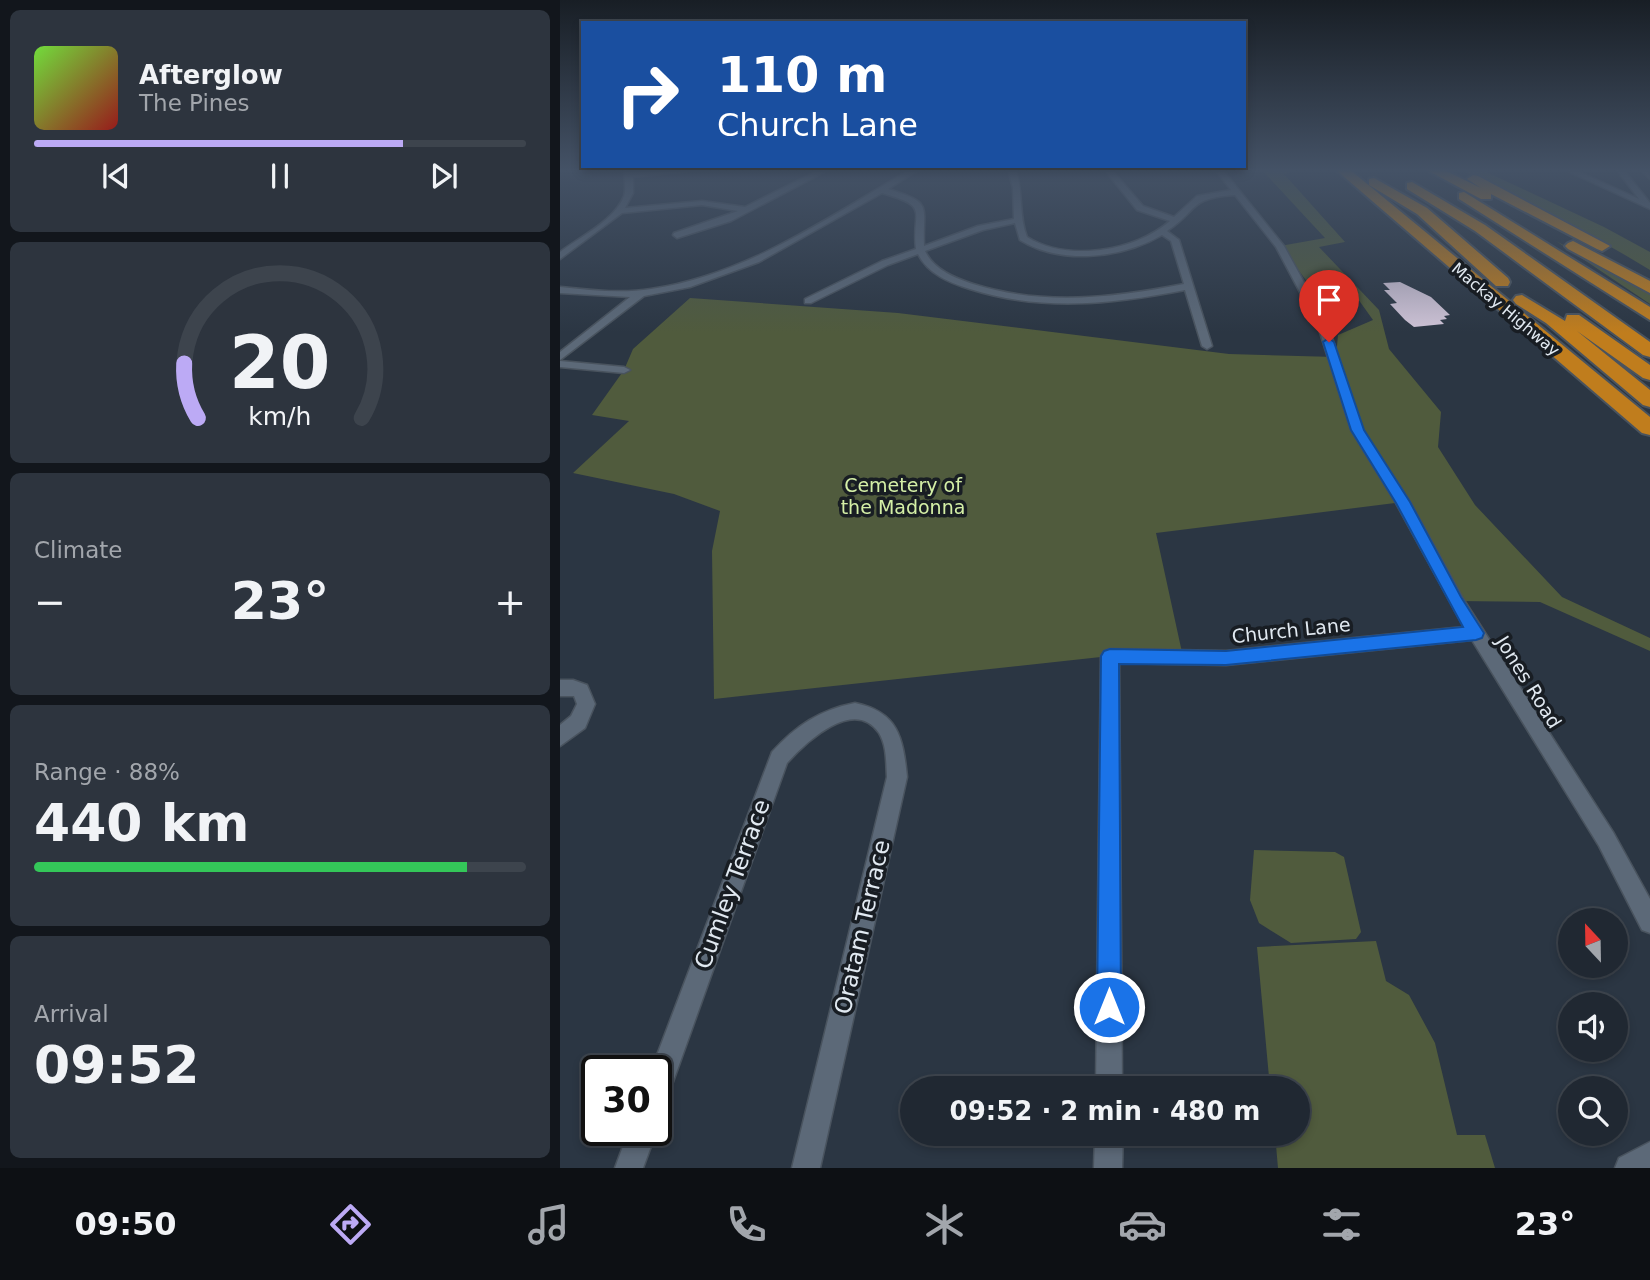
<!DOCTYPE html>
<html lang="en">
<head>
<meta charset="utf-8">
<style>
  :root { --surface:#202832; --page:#2d343e; --text:#f1f3f6; --muted:#a2a6ac; --line:#3d444d; --accent:#bcaaf5 }
  body { margin:0; font-family:"DejaVu Sans",sans-serif; background:var(--page); color:var(--text); height:100vh; display:flex; flex-direction:column; font-size:26px; white-space:nowrap }
  * { box-sizing:border-box; margin:0 }
  p { font-size:23px; color:var(--muted) }
  .icon { flex:none; width:38px; height:38px; fill:none; stroke:currentColor; stroke-width:2; stroke-linecap:round; stroke-linejoin:round }
  .map { position:relative; flex:1; overflow:hidden }
  .drawer { display:flex; flex-direction:column; gap:10px; padding:10px; background:#12161c; width:560px }
  .drawer>* { flex:none }
  .guide { position:absolute; left:21px; top:21px; width:665px; height:147px; border-radius:0px; box-shadow:0 4px 10px #0003,0 0 0 2px var(--line); background:#1a4fa0; color:#fff; overflow:hidden }
  .needle { width:46px; rotate:338deg }
  .tools { position:absolute; left:998px; top:908px; display:grid; gap:14px }
  .tools a { display:grid; place-items:center; width:70px; height:70px; border-radius:50%; background:var(--surface); box-shadow:0 4px 10px #0003,0 0 0 2px var(--line); font-size:35px }
  .speed { position:absolute; left:21px; top:1055px; display:flex; gap:14px; font-size:35px; font-weight:700; text-align:center }
  .speed>* { display:grid; place-content:center; width:91px; height:91px; border-radius:50%; background:var(--surface); box-shadow:0 4px 10px #0003,0 0 0 2px var(--line); line-height:1 }
  .speed .limit { border:4px solid #111; border-radius:10px; background:#fff; color:#111 }
  .pin { position:absolute; display:grid; place-items:center; width:60px; height:60px; color:#fff; margin:-72px -30px; border-radius:50% 50% 50% 0; rotate:-45deg; box-shadow:0 0 7px #0007 }
  .pin .icon { rotate:45deg }
  .me { position:absolute; width:77px; margin:-38px; rotate:0deg; stroke-linejoin:round; filter:drop-shadow(0 0 5px #0008) }
  .turn { display:flex; align-items:center; gap:24px; height:147px; padding:0 21px; font-size:32px }
  .turn .icon { width:91px; height:91px; stroke-width:2.5 }
  .turn b { display:block; font-size:49px; line-height:60px }
  .big { font-size:52px; font-weight:700; line-height:1.1 }
  .drawer .tile { flex:1; display:flex; flex-direction:column; justify-content:center; gap:10px; min-width:0; padding:0 24px; border-radius:10px; background:var(--page) }
  .drawer .dial { align-items:center; gap:0 }
  .dial svg { height:182px; overflow:visible; fill:none; stroke:var(--line); stroke-width:7; stroke-linecap:round; text-anchor:middle }
  .dial text { fill:var(--text); stroke:none }
  .song { display:flex; align-items:center; gap:21px }
  .cover { width:84px; height:84px; border-radius:10px; background:linear-gradient(135deg,hsl(100 70% 55%),hsl(0 70% 35%)) }
  .played { height:7px; border-radius:4px; background:linear-gradient(90deg,var(--accent) 75%,var(--line) 75%) }
  .keys { display:flex; justify-content:space-around; direction:ltr }
  .heat { display:flex; justify-content:space-between; align-items:center; font-size:38px; direction:ltr }
  .charge { height:10px; border-radius:5px; background:linear-gradient(90deg,#34c759 88%,var(--line) 0) }
  .trip { position:absolute; left:340px; top:1076px; width:410px; height:70px; border-radius:35px; background:var(--surface); box-shadow:0 4px 10px #0003,0 0 0 2px var(--line); font-weight:700; line-height:70px; text-align:center }
  .menu { display:flex; height:112px; justify-content:space-around; align-items:center; background:#0d1014; color:var(--muted) }
  .menu .icon { width:49px; height:49px }
  .menu .current { color:var(--accent) }
  .menu b { font-size:32px; color:var(--text) }
  main { display:flex; flex:1; min-height:0 }
  .map>svg:first-child { display:block }
  .green { fill:#505b3d }
  .building { fill:#cfc4d7 }
  .lines { fill:none; stroke-linecap:round; stroke-linejoin:round }
  .street-casing { stroke:#49535e; stroke-width:3 }
  .highway-casing { stroke:#49535e; stroke-width:4 }
  .street { fill:#5c6978; fill-rule:evenodd }
  .highway { fill:#c07d1d; fill-rule:evenodd }
  .route { fill:#1a73e8; stroke:#114b97; stroke-width:2 }
  .labels { text-anchor:middle; stroke-width:7; stroke-linejoin:round; paint-order:stroke }
  .far-street-label { font-size:16px; fill:#e1e9f1; stroke:#181d23 }
  .park-label { font-size:19px; fill:#d4efa6; stroke:#181d23 }
  .street-label { font-size:19px; fill:#e1e9f1; stroke:#181d23 }
  .near-street-label { font-size:23px; fill:#e1e9f1; stroke:#181d23 }
</style>
</head>
<body>
<main>
<section class="drawer">
<div class="tile">
<div class="song"><i class="cover"></i><div><b>Afterglow</b><p>The Pines</p></div></div>
<div class="played"></div>
<div class="keys"><svg class="icon" aria-label="previous" viewBox="0 0 24 24"><path d="M18 5L8 12l10 7zM5 5v14"/></svg><svg class="icon" aria-label="pause" viewBox="0 0 24 24"><path d="M8 5v14M16 5v14"/></svg><svg class="icon" aria-label="next" viewBox="0 0 24 24"><path d="M6 5l10 7-10 7zM19 5v14"/></svg></div>
</div>
<div class="tile dial"><svg viewBox="0 0 100 80">
<path d="M14 69A42 42 0 1 1 86 69"/>
<path d="M14 69A42 42 0 0 1 8 45" stroke="#bcaaf5"/>
<text x="50" y="56" font-size="32" font-weight="700">20</text>
<text x="50" y="72" font-size="11">km/h</text>
</svg></div>
<div class="tile"><p>Climate</p>
<div class="heat"><a>−</a><b class="big">23°</b><a>+</a></div>
</div>
<div class="tile"><p>Range · 88%</p><b class="big">440 km</b><div class="charge"></div></div>
<div class="tile"><p>Arrival</p><b class="big">09:52</b></div>
</section>
<div class="map">
<svg width="1090" height="1168" viewBox="0 0 1090 1168">
  <rect width="100%" height="100%" fill="#2b3643"/>
  <g class="green">
    <path d="M701,169H739L724,174L785,242L759,247L819,310L829,349L881,412L878,447L915,505L1002,597L1090,638V651L980,602L896,601L843,502L596,533L623,657L550,656L154,699L152,551L160,511L114,494L13,473L69,421L32,415L64,370L73,349L130,298L338,313L669,354L776,357L778,335L813,320L793,292L770,288L755,292L720,246L765,238Z"/>
    <path d="M898,169H920L1044,227L1090,252V270C1028,232 964,199 898,169Z"/>
    <path d="M996,241L1090,292V304Z"/>
    <path d="M694,850L775,852L784,857L801,932L796,939L731,943L699,923L690,900Z"/>
    <path d="M816,941L826,981L849,995L875,1043L897,1135H925L935,1168H718L715,1134H737V1088H710L697,947Z"/>
  </g>
  <path class="building" d="M840,282L871,297L890,315L884,316L887,319L880,320L884,324L854,327L845,320L830,304L837,303L824,290H830L823,283Z"/>
  <g class="lines">
    <defs>
      <g id="street">
        <path d="M65,169H73V172L148,169L73,177V193L65,208L142,201L185,207L261,169H270L171,221L117,238L113,235L114,233L178,211L142,205L62,213L0,259V252C20,237 55,220 64,196C67,186 63,177 65,169Z"/>
        <path d="M351,169H360L328,189C375,203 362,206 364,246L418,226L454,219L453,188L448,169H455C464,191 458,215 467,237C507,262 574,252 610,221L577,210L544,169H551L583,206L614,217L637,196L671,190L655,169H662L724,246L768,326L803,430L850,502L902,597L1053,832L1090,899V933L1082,930L1039,846L912,640L666,665L559,663L562,1088H536L541,656L544,651L550,649L666,651L904,627L836,503L791,430L758,326L716,247L675,195C628,198 639,210 607,231L619,240L652,346L647,349L642,346L625,290C553,304 482,312 410,289C390,283 368,274 358,254L328,265L251,303H245V299L322,261L356,249C351,211 372,207 322,193L199,262L130,287L84,296L0,360V352L70,297L0,293V287C30,290 61,294 91,289C187,275 269,217 351,169ZM455,223L460,240C500,265 561,259 602,235L611,241L624,284C553,298 483,306 413,284C395,278 374,270 365,251L423,230Z"/>
        <path d="M1003,169H1013L1079,199L1056,169H1063L1090,203V209Z"/>
        <path d="M1080,169H1087L1090,179Z"/>
        <path d="M0,361L64,367L70,370L64,373L0,367Z"/>
        <path d="M0,680H13L27,685L35,704L25,728L0,746V725L11,716L17,704L14,696H0Z"/>
        <path d="M295,703C338,712 343,737 347,777L260,1168H232L327,777C326,763 327,746 319,733C294,696 245,743 227,763L109,1093L105,1102L96,1106V1071H91L212,752C236,726 259,710 295,703Z"/>
        <path d="M69,1130H97L83,1168H55Z"/>
        <path d="M535,1134H563L562,1168H534Z"/>
        <path d="M1090,1142V1168H1055L1059,1158Z"/>
      </g>
      <g id="highway">
        <path d="M775,169H789L1090,417V435L1082,433Z"/>
        <path d="M865,169H882L921,188L907,179L913,175L918,176L1050,246L1042,251L1037,249L931,194V199H921Z"/>
        <path d="M814,178L867,208L948,278L950,282L948,286H936L857,214L809,185V179Z"/>
        <path d="M852,182L925,225L1090,342V357L1083,355L915,231L847,189V183Z"/>
        <path d="M904,192L1090,307V320L899,199V193Z"/>
        <path d="M1013,241L1090,281V293L1008,249L1005,246L1008,243Z"/>
        <path d="M962,295L1005,321L1007,315H1019L1090,365V380L1083,378L1017,331L1090,390V407L1083,405L986,323L956,304L953,300L956,296Z"/>
      </g>
    </defs>
    <use href="#street" class="street-casing"/>
    <use href="#highway" class="highway-casing"/>
    <use href="#street" class="street"/>
    <use href="#highway" class="highway"/>
  </g>
  <linearGradient id="sky" x2="0" y2="1"><stop stop-color="#181e25"/><stop offset="0.51" stop-color="#445266"/><stop offset="1" stop-color="#445266" stop-opacity="0"/></linearGradient>
  <rect width="1090" height="333" fill="url(#sky)"/>
  <path class="route" d="M769,338L774,342L804,430L850,502L901,597L924,633L922,638L916,640L666,665L559,664L561,1007L558,1016L549,1020L540,1016L537,1007L541,656L544,651L550,649L666,651L903,627L836,503L791,430L763,342Z"/>
  <g class="labels">
    <g class="far-street-label">
      <text transform="translate(946 309) rotate(40)" y="6">Mackay Highway</text>
    </g>
    <g class="park-label">
      <text x="343" y="492">Cemetery of<tspan x="343" dy="22">the Madonna</tspan></text>
    </g>
    <g class="street-label">
      <text transform="translate(731 630) rotate(-6)" y="7">Church Lane</text>
      <text transform="translate(969 682) rotate(58)" y="7">Jones Road</text>
    </g>
    <g class="near-street-label">
      <text transform="translate(172 884) rotate(-70)" y="8">Cumley Terrace</text>
      <text transform="translate(302 927) rotate(-77)" y="8">Oratam Terrace</text>
    </g>
  </g>
</svg>
<div class="tools">
<a><svg class="needle" viewBox="-14 -14 28 28"><path d="M0-13l5 13h-10z" fill="#e53935"/><path d="M0 13l5-13h-10z" fill="#a2a6ac"/></svg></a>
<a><svg class="icon" aria-label="sound" viewBox="0 0 24 24"><path d="M4 9h4l5-4v14l-5-4H4zM17 9q2 3 0 6"/></svg></a>
<a><svg class="icon" aria-label="search" viewBox="0 0 24 24"><circle cx="10" cy="10" r="6"/><path d="M15 15l6 6"/></svg></a>
</div>
<div class="speed"><div class="limit">30</div></div>
<div class="pin" style="left:769px;top:342px;background:#d93025"><svg class="icon" aria-label="arrive" viewBox="0 0 24 24"><path d="M6 21V4h12l-3 4 3 4H6"/></svg></div>
<svg class="me" style="left:549px;top:1007px" viewBox="-20 -20 40 40"><circle r="17" fill="#1a73e8" stroke="#fff" stroke-width="3"/><path d="M0-11L8 9 0 5-8 9z" fill="#fff"/></svg>
<div class="trip">09:52 · 2 min · 480 m</div>
<div class="guide">
<div class="turn"><svg class="icon" aria-label="right" viewBox="0 0 24 24"><path d="M7 20v-9h11M14 6l5 5-5 5"/></svg><div><b>110 m</b>Church Lane</div></div>
</div>
</div>
</main>
<nav class="menu">
<b>09:50</b>
<svg class="icon current" aria-label="directions" viewBox="0 0 24 24"><path d="M12 3l9 9-9 9-9-9zM9 14v-3h6M13 9l2 2-2 2"/></svg>
<svg class="icon" aria-label="music" viewBox="0 0 24 24"><path d="M9 18V5l10-2v13"/><circle cx="6" cy="18" r="3"/><circle cx="16" cy="16" r="3"/></svg>
<svg class="icon" aria-label="phone" viewBox="0 0 24 24"><path d="M5 4h4l2 5-3 2q2 4 5 5l2-3 5 2v4C11 20 4 13 5 4z"/></svg>
<svg class="icon" aria-label="climate" viewBox="0 0 24 24"><path d="M12 3v18M4 7l16 10M4 17L20 7"/></svg>
<svg class="icon" aria-label="car" viewBox="0 0 24 24"><path d="M5 17H2v-5l4-1 3-4h7l3 4 3 1v5h-3M9 17h6M6 11h13"/><circle cx="7" cy="17" r="2"/><circle cx="17" cy="17" r="2"/></svg>
<svg class="icon" aria-label="filters" viewBox="0 0 24 24"><path d="M4 7h16M4 17h16"/><circle cx="9" cy="7" r="2"/><circle cx="15" cy="17" r="2"/></svg>
<b>23°</b>
</nav>
</body>
</html>
